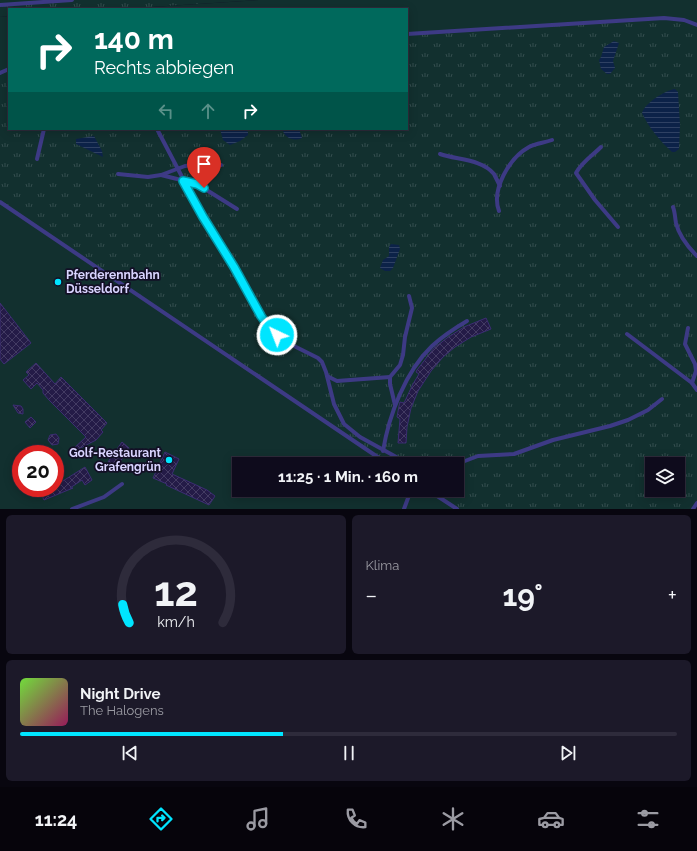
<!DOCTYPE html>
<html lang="de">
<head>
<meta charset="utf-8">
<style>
  :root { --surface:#0e0b1c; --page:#1c1929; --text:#f1f3f6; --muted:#9b9ba3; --line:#2e2b3b; --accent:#00e5ff }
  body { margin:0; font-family:Raleway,sans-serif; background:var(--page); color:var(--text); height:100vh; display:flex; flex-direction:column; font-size:15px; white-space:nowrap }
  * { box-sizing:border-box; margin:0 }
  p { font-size:13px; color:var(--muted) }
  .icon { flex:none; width:22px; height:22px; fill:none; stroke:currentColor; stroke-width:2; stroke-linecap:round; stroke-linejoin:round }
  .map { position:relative; height:509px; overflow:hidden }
  .drawer { display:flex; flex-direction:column; gap:6px; padding:6px; background:#08060f; flex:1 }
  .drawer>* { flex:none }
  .guide { position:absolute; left:8px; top:8px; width:400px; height:122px; border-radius:0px; box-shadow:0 2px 10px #0003,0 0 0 1px var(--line); background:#00695c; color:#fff; overflow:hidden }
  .fabs { position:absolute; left:645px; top:457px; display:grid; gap:8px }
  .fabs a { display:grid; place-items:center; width:40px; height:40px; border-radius:0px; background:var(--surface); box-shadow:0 2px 10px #0003,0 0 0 1px var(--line); font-size:20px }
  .speed { position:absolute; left:12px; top:445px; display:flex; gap:8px; font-size:20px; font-weight:700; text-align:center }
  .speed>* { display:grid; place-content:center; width:52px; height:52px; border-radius:50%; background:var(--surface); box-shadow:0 2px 10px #0003,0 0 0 1px var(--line); line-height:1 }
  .speed .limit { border:6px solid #d22; background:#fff; color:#111 }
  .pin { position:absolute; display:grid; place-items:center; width:34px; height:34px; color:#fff; margin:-41px -17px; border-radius:50% 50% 50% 0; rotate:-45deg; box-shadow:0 0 4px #0007 }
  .pin .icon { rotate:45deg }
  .me { position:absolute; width:44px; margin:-22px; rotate:317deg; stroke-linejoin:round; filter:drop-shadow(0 0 3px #0008) }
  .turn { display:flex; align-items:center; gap:14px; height:84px; padding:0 20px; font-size:18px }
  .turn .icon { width:52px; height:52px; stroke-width:2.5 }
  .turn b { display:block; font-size:28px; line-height:34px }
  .lanes { display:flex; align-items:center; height:38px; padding:0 20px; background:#0003; justify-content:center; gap:20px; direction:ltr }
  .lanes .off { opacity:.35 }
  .big { font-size:30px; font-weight:700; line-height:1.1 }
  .drawer .card { flex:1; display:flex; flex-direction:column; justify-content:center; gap:6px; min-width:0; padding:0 14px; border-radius:6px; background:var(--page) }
  .drawer .dial { align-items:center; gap:0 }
  .dial svg { height:104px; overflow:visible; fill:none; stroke:var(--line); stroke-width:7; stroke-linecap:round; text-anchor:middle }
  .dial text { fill:var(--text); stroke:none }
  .song { display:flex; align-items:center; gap:12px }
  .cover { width:48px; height:48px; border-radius:6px; background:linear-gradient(135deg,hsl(100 70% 55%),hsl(330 70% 35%)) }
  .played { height:4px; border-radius:2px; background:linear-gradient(90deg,var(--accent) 40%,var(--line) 40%) }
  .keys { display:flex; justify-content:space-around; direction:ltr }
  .heat { display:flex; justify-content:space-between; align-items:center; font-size:22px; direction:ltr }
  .drawer .tiles { flex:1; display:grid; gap:6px; grid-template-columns:1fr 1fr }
  .card:last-child { grid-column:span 2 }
  .trip { position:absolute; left:232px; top:457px; width:232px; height:40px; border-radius:0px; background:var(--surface); box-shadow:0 2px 10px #0003,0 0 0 1px var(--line); font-weight:700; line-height:40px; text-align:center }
  .tab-bar { display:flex; height:64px; justify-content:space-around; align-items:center; background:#06040b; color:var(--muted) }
  .tab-bar .icon { width:28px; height:28px }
  .tab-bar .on { color:var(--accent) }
  .tab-bar b { font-size:18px; color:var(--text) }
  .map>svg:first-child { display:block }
  .grass { fill:url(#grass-tufts); fill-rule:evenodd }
  .pitch { fill:#12302f; fill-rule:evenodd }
  .water { fill:url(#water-rules) }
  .building { fill:url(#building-cross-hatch); stroke:#3b2d73 }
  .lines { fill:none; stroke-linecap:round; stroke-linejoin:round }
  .lane { stroke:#3d3a85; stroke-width:4 }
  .route-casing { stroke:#0095a6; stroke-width:10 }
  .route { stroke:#00e5ff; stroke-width:7 }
  .poi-dot { fill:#00e5ff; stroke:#130f26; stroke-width:1.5 }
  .labels { text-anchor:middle; stroke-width:3.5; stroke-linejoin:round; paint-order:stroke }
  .poi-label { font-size:12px; font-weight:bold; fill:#d9d4ff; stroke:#130f26; text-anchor:start }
</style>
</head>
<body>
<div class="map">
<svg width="697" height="509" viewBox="0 0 697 509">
  <defs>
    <pattern id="grass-tufts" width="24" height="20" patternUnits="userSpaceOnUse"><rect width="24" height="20" fill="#12302f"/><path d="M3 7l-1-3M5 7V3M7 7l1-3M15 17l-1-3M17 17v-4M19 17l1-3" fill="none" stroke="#344d4e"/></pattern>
    <pattern id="water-rules" width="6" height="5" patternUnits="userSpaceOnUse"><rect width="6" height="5" fill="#0c2248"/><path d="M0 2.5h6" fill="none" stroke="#2f4163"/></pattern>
    <pattern id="building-cross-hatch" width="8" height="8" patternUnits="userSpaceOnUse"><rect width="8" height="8" fill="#241b47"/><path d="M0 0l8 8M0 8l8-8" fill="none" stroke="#433b63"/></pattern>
  </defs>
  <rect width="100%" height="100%" fill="#130f26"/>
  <g class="grass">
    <path d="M0,0H259L121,9H9V16L0,17Z"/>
    <path d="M675,18L697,25V503L693,509H457L428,490H457V464H388L0,202V73L9,69V129H407V34ZM652,464H678V490H652Z"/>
  </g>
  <g class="pitch">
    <path d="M259,0H697V25L675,18L407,34V9H121Z"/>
    <path d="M9,16V69L0,73V17Z"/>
    <path d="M0,202L388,464H239V490H428L457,509H0ZM21,454H55V488H21Z"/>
  </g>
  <g class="water">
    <path d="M614,41L619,43L613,61L615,68L610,74H607L601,69L599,60L601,57L604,47Z"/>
    <path d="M675,89L678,92L680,125L679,149L675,152H672C660,141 649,128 642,113C644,104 665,90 675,89Z"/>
    <path d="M220,129H245L248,132V135L240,141L230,145L223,140Z"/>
    <path d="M282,129H299L302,138C293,142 285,138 282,129Z"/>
    <path d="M94,136L102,151L103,157L76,144V139Z"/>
    <path d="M391,244L399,245L400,249L393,268L390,271H385L380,268L383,260L389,256V247Z"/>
  </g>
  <g class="building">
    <path d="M0,303L31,343L4,364L0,359Z"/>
    <path d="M486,318L491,329L471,337L455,347L443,357L431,371L418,391L411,408L407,427L406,443H398L400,419L397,417L399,406L400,402L404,403L413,384L419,374L416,372L417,370L434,348L447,338L464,327Z"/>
    <path d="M36,363L55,384L61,377L107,423L101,430L103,432L96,440L73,452L72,450L86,437L49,400L43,393V390L37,383L31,389L23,380L29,375L26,372Z"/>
    <path d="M13,405L21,406L23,409V414L18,413Z"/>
    <path d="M31,417L36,422L30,428L25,422Z"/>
    <path d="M56,434L59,438L58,444L52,445L48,440L50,435Z"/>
    <path d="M122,442L129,448L116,468L108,462Z"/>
    <path d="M165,452L179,459L172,474L207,490L215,496L209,505L166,485L167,484L153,478Z"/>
    <path d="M85,467L92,480L85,485L82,480L70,488H73L44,500L40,492L50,488H55V486Z"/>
  </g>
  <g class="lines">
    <g class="lane">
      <path d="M0,5L72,0"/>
      <path d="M407,34L664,18L684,20L697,25"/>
      <path d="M0,73L9,69"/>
      <path d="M157,129L203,217L234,267L248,294L265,322L277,335L288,343L318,358L322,362L326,372L334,404L344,424L360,437L409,464"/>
      <path d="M601,147C592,156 582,162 576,173L595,200L618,227"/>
      <path d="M440,154C457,160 482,159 494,174C496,178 498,182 500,186"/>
      <path d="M37,159L44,129"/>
      <path d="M221,165H194L185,166L161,175L197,184L237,209"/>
      <path d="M118,174L148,177L161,175"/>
      <path d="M0,202L388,464"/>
      <path d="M673,207C675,212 675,218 676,223C679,236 688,247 697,256"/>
      <path d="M499,211C491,190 509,158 529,147C536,143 544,143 552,140"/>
      <path d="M688,328L685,344L695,364L696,371L692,383"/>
      <path d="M627,334L692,383L697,390"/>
      <path d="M327,376L337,381L390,377"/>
      <path d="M395,405L390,384V377L400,365L403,355L405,337L412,308L409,296"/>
      <path d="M383,451C389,415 405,372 432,346C443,336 455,328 467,321"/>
      <path d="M457,464L478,456L514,454L553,440L610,426L628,420L648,410L662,399"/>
      <path d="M428,490L457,509"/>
      <path d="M72,509L104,497L122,484"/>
      <path d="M404,509L411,490"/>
      <path d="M693,509L697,503"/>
    </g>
  </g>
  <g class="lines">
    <defs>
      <path id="route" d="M204,188L197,184L183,181L203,217L234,267L261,316L270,329L277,335"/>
    </defs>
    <use href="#route" class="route-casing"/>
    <use href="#route" class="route"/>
  </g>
  <g class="poi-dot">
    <circle cx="58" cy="282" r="4"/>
    <circle cx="169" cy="460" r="4"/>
  </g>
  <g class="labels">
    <g class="poi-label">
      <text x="66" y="279">Pferderennbahn<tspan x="66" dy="14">Düsseldorf</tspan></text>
      <text x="161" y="457" text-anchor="end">Golf-Restaurant<tspan x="161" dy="14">Grafengrün</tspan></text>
    </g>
  </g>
</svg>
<div class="fabs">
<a><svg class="icon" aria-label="layers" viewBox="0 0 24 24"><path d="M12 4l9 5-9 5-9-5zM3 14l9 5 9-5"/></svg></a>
</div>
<div class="speed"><div class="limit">20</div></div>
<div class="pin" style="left:204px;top:188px;background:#d93025"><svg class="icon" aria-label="arrive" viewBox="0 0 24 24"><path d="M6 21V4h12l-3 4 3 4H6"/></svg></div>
<svg class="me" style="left:277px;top:335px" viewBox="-20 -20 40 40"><circle r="17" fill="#00e5ff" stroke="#fff" stroke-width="3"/><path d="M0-11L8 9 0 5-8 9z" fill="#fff"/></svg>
<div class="trip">11:25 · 1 Min. · 160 m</div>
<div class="guide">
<div class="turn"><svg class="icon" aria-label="right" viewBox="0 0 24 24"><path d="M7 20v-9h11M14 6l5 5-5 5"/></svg><div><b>140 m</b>Rechts abbiegen</div></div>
<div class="lanes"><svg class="icon off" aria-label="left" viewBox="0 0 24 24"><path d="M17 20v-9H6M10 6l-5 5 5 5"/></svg><svg class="icon off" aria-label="ahead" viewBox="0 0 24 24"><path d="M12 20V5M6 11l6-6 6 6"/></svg><svg class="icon" aria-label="right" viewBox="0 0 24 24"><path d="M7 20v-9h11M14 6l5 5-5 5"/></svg></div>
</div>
</div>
<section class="drawer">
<div class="tiles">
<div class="card dial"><svg viewBox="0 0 100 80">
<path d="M14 69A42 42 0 1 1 86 69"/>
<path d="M14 69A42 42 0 0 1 9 55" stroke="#00e5ff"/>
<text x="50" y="56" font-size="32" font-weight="700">12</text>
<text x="50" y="72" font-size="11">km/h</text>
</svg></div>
<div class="card"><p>Klima</p>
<div class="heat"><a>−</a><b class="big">19°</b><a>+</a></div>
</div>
<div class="card">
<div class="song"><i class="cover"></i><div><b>Night Drive</b><p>The Halogens</p></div></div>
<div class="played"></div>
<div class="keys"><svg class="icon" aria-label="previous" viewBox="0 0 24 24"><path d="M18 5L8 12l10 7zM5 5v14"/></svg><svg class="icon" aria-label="pause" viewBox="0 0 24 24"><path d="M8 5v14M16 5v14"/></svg><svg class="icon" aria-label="next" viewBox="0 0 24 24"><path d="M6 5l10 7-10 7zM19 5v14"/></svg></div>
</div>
</div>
</section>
<nav class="tab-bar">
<b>11:24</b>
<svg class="icon on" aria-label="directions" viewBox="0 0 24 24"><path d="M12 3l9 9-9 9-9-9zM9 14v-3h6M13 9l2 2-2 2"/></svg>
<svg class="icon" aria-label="music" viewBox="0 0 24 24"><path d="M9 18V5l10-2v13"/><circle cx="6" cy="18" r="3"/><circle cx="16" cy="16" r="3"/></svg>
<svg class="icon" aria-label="phone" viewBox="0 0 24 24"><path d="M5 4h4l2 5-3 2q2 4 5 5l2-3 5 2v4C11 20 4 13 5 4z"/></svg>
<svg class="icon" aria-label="climate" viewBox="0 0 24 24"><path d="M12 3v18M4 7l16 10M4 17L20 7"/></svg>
<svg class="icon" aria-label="car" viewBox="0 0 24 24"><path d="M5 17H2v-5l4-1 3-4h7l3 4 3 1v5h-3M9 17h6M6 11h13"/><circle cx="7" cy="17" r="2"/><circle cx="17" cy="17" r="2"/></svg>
<svg class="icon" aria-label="filters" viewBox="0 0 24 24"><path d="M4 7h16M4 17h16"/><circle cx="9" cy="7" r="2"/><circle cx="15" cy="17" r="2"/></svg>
</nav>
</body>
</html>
